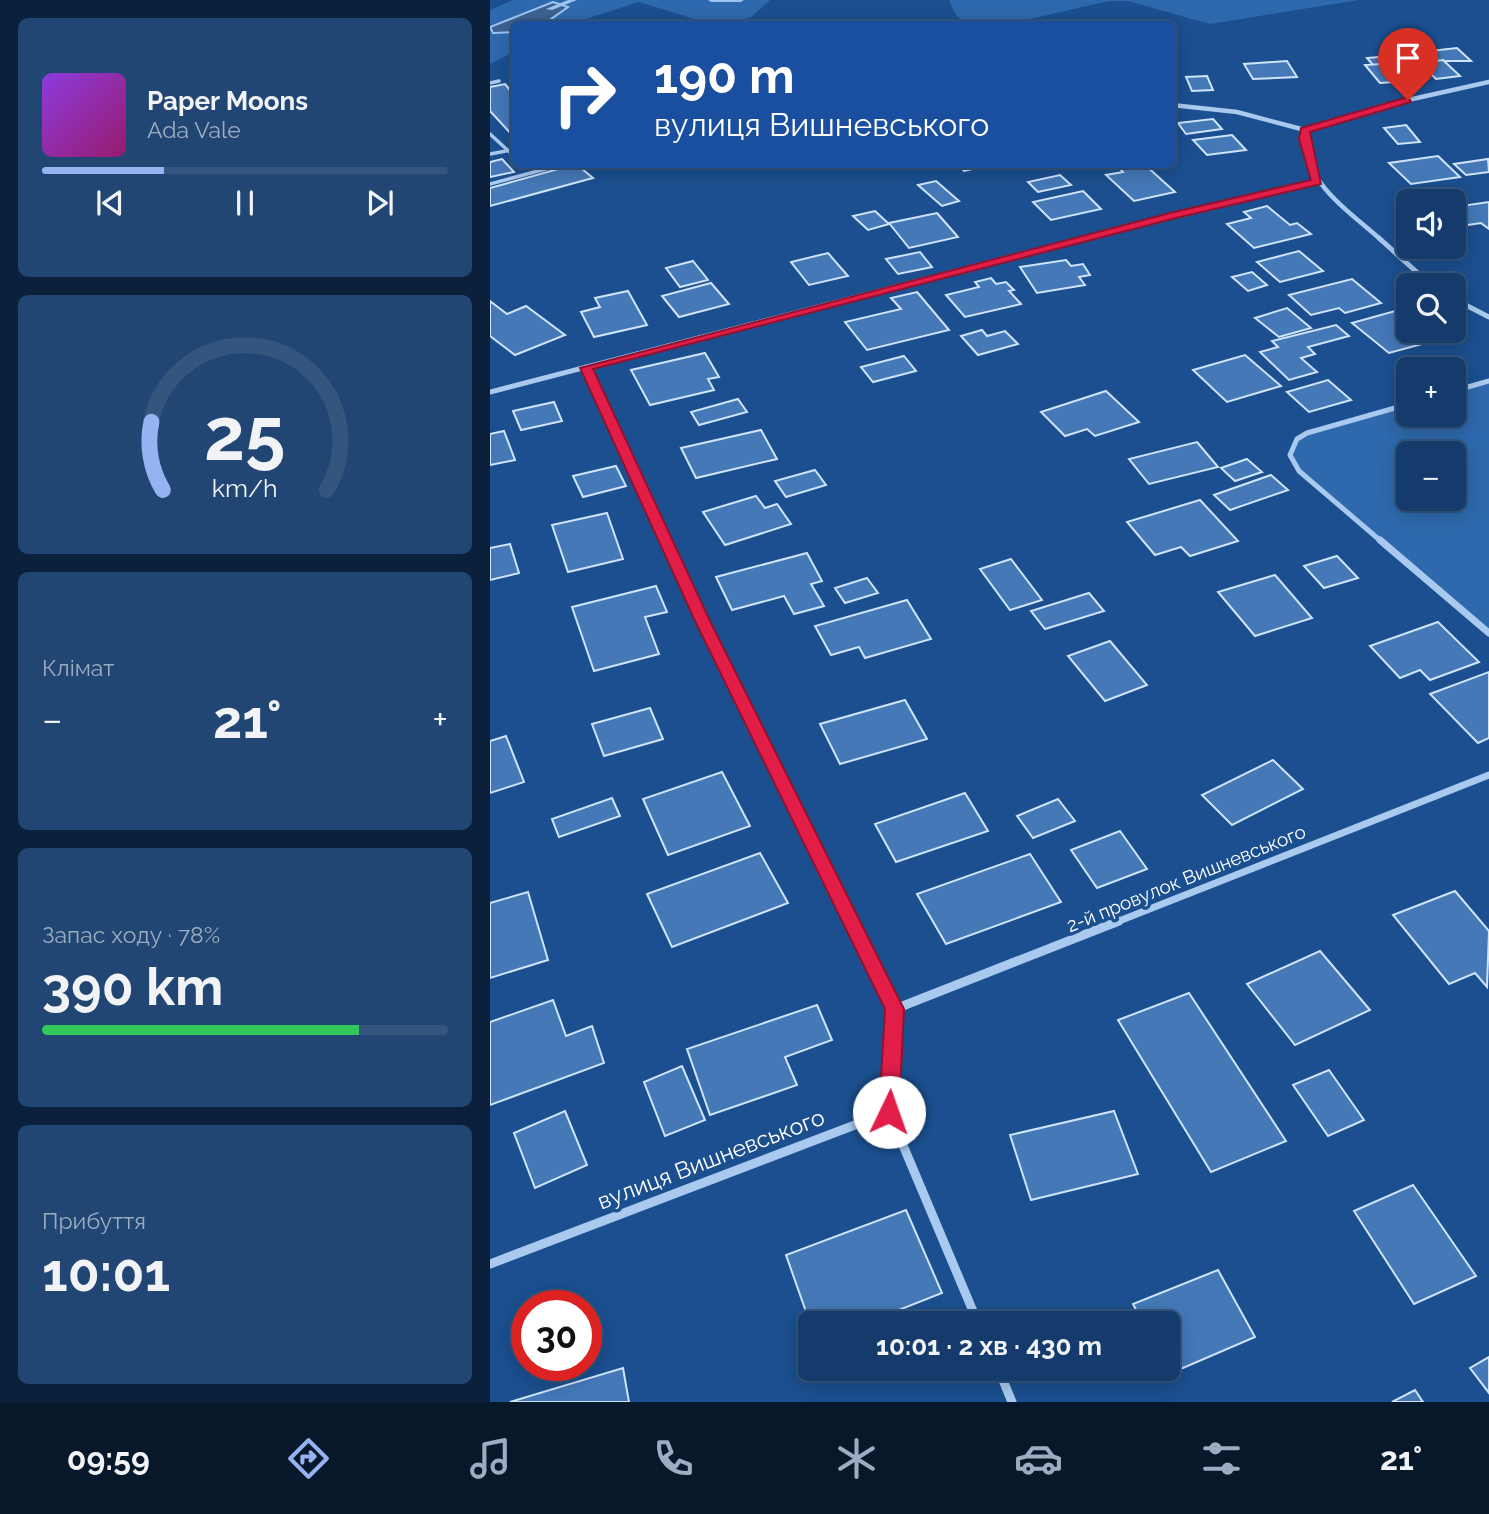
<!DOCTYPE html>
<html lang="uk">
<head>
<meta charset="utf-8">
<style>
  :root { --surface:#143b6b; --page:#214673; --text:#f1f3f6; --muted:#9dadc1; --line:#33557e; --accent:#95b2f1 }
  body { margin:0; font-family:Raleway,sans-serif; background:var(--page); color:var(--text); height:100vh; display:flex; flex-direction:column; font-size:26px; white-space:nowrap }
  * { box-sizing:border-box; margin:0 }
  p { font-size:23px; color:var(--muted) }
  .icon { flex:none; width:38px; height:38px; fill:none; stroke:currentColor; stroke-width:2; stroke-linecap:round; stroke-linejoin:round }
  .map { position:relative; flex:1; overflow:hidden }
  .panel { display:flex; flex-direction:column; gap:18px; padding:18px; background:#0b203b; width:490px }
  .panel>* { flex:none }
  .hud { position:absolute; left:21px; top:21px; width:665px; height:147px; border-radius:10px; box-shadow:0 4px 18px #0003,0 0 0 2px var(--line); background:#1a4fa0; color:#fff; overflow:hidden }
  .fabs { position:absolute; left:906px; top:189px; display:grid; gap:14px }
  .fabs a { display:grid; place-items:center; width:70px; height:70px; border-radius:10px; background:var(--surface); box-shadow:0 4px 18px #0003,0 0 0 2px var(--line); font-size:35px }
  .speed { position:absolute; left:21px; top:1290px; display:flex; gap:14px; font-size:35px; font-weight:700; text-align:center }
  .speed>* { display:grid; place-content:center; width:91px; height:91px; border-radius:50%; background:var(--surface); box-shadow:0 4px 18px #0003,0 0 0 2px var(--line); line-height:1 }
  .speed .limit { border:10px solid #d22; background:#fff; color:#111 }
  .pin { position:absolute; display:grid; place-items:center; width:60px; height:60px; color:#fff; margin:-72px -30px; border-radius:50% 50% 50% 0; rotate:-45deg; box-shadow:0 0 7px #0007 }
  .pin .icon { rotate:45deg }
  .me { position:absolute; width:77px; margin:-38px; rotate:3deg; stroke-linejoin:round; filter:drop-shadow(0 0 5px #0008) }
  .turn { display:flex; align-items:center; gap:24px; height:147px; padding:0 28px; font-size:32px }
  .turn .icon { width:91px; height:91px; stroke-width:2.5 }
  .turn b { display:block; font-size:49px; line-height:60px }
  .big { font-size:52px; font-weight:700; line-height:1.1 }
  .panel .widget { flex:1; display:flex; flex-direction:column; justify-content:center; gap:10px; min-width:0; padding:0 24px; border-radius:10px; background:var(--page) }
  .panel .dial { align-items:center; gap:0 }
  .dial svg { height:182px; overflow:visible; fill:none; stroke:var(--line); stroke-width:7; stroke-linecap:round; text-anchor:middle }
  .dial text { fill:var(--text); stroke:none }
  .song { display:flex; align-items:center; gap:21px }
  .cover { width:84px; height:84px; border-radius:10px; background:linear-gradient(135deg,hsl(270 70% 55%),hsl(320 70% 35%)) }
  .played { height:7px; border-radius:4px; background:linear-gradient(90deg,var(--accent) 30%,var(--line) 30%) }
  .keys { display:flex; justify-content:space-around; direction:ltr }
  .heat { display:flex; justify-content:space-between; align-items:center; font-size:38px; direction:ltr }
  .charge { height:10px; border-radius:5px; background:linear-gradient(90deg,#34c759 78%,var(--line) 0) }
  .trip { position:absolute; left:308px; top:1311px; width:382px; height:70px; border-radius:10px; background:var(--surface); box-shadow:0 4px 18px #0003,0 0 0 2px var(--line); font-weight:700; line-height:70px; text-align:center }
  .tab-bar { display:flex; height:112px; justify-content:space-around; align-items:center; background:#08182b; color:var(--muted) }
  .tab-bar .icon { width:49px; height:49px }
  .tab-bar .active { color:var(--accent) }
  .tab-bar b { font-size:32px; color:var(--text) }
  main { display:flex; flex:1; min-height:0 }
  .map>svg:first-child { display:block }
  .green { fill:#2e69ad; fill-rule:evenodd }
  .water { fill:#3c6290; stroke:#9cc4f0; stroke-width:2 }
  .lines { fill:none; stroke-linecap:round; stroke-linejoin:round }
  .stream { fill:#9cc4f0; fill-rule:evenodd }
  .building { fill:#4478b7; stroke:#cfe3fa; stroke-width:2 }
  .lane { stroke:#a9c9ee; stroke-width:3.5 }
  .street-far3 { stroke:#a9c9ee; stroke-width:4.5 }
  .street-far2 { stroke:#a9c9ee; stroke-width:5 }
  .street-far1 { stroke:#a9c9ee; stroke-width:7 }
  .street { stroke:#a9c9ee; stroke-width:9 }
  .route { fill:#e11d48; stroke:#92132f; stroke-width:2 }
  .labels { text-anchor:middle; stroke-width:7; stroke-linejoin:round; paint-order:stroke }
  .street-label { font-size:19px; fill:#fff; stroke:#1b4f8f }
  .near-street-label { font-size:23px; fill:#fff; stroke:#1b4f8f }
</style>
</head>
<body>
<main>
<section class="panel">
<div class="widget">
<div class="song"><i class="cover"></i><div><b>Paper Moons</b><p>Ada Vale</p></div></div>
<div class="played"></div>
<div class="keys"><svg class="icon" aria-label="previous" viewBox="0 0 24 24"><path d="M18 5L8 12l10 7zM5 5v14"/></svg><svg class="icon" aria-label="pause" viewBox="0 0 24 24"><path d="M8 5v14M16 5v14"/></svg><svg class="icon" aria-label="next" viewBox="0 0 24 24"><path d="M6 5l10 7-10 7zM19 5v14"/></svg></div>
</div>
<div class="widget dial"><svg viewBox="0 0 100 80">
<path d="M14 69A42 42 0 1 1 86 69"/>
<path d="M14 69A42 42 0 0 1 9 39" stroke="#95b2f1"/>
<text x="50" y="56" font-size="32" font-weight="700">25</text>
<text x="50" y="72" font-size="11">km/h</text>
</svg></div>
<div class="widget"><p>Клімат</p>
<div class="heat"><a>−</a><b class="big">21°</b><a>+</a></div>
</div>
<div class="widget"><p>Запас ходу · 78%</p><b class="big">390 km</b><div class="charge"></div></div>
<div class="widget"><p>Прибуття</p><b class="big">10:01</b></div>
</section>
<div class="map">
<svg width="999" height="1402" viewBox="0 0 999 1402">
  <rect width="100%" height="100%" fill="#1b4f8f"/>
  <g class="green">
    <path d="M23,0H280L261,17L237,24H221L149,2L80,24H24V52L0,64V10Z"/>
    <path d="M459,0H869L720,24L638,1H623C587,5 504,35 474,21C465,17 463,9 459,0Z"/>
    <path d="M999,381V633L802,463L801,447L817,433L919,404V415H964V391ZM919,453H964V499H919Z"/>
  </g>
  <path class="water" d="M63,2L78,7L54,24H24V32L3,33L0,27Z"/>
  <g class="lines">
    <g class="stream">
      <path d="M78,0H87L62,10L56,9Z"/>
      <path d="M218,0H254L251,2H221Z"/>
    </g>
  </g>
  <g class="building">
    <path d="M967,48L981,61H940L931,52Z"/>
    <path d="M911,55L920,65H883L877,58Z"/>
    <path d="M953,60L970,76L946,79L930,63Z"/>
    <path d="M797,61L807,77L763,79L754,64Z"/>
    <path d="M906,63L921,81L890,83L875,65Z"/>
    <path d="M717,76L723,90L702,91L696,77Z"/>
    <path d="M15,84L24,95V137L0,111V87Z"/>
    <path d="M723,119L732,129L696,134L688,123Z"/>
    <path d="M916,125L930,142L908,144L894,128Z"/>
    <path d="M742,135L756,150L717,155L703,140Z"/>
    <path d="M948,156L970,177L921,184L899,163Z"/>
    <path d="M12,159L24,172L0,177V162Z"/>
    <path d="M998,159L999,172L976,175L964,164Z"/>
    <path d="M86,164L103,178L0,206V188Z"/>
    <path d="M468,164H505L474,171Z"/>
    <path d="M625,164H654L685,192L644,201L616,175L633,172Z"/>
    <path d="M570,175L581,185L548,192L538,182Z"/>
    <path d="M446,181L469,201L452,206L428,185Z"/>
    <path d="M593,191L611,209L561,220L543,202Z"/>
    <path d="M999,202V229L991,223L964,227V207Z"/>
    <path d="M777,206L800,225L807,223L821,234L764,248L737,224L761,218L754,212Z"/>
    <path d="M385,211L399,224L378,230L363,216Z"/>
    <path d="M447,213L468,237L419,248L399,223Z"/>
    <path d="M809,251L833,271L790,282L767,262Z"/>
    <path d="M430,252L442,267L408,274L396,259Z"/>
    <path d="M338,253L358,276L319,285L301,262Z"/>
    <path d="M576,260L581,266L593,264L600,275L589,277L595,285L547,293L530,267Z"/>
    <path d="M203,261L218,280L190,287L176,268Z"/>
    <path d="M762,272L777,285L758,291L742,277Z"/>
    <path d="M501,278L506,284L516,282L524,290L519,291L531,304L475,317L456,295L489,287L485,282Z"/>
    <path d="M862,279L891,303L855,313L849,308L821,315L799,295Z"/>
    <path d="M221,283L239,304L189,317L172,296Z"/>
    <path d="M138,291L157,325L104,337L91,312L110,307L105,298Z"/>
    <path d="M427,292L459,330L377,350L355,322L411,309L401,298Z"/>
    <path d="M0,301L17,314L36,306L75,335L25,355L0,336Z"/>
    <path d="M797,308L821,328L789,337L765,318Z"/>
    <path d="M905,311L919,322V331H930L943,341L899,353L862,323Z"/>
    <path d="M846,325L859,336L818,347L825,354L811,358L827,372L799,380L770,352L788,347L782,341Z"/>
    <path d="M492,330L497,336L515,331L528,344L488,355L471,336Z"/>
    <path d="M215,353L229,377L218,379L224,390L160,405L141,370Z"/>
    <path d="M755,355L791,386L737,402L703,370Z"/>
    <path d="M414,356L426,371L383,382L371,367Z"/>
    <path d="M838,380L861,400L819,412L797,392Z"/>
    <path d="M616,391L649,422L605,436L597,429L575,436L551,412Z"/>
    <path d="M248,399L257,412L209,425L201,412Z"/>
    <path d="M64,402L72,421L31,430L23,411Z"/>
    <path d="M271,430L287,459L206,478L191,448Z"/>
    <path d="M14,431L25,460L0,465V434Z"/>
    <path d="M707,442L728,467L659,484L639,459Z"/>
    <path d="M757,459L772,472L745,481L731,468Z"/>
    <path d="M126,466L136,486L93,497L83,476Z"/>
    <path d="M325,470L336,485L296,497L285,481Z"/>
    <path d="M781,475L798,490L740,510L724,495Z"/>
    <path d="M266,496L275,508L287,504L301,524L235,545L213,512Z"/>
    <path d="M710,500L748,541L700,556L691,547L665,555L637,522Z"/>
    <path d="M117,513L133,559L78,572L62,525Z"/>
    <path d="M20,544L29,573L0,580V548Z"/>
    <path d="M317,553L332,581L321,584L334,606L304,614L294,596L242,610L226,577Z"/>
    <path d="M847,556L868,578L834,588L814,566Z"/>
    <path d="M521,559L552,600L520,610L490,569Z"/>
    <path d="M785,575L822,618L765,636L728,592Z"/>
    <path d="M377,578L388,593L355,603L345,588Z"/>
    <path d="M166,586L177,612L155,617L169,654L104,671L82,607Z"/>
    <path d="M599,593L614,611L555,629L541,611Z"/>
    <path d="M417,600L441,639L375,658L369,647L341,655L325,626Z"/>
    <path d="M948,622L989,662L940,680L930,670L910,678L880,646Z"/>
    <path d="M620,641L657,685L615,701L578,656Z"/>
    <path d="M999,672V738L988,743L940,694Z"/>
    <path d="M415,700L437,739L350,764L330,724Z"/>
    <path d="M160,708L173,739L114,756L102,724Z"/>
    <path d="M16,736L34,782L0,793V741Z"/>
    <path d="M783,760L813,789L742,825L712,795Z"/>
    <path d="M232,772L260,826L178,855L153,799Z"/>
    <path d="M475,793L498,831L406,862L385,824Z"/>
    <path d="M122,798L130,816L69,837L62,819Z"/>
    <path d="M568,799L585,821L543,838L527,816Z"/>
    <path d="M630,831L657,869L607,888L581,850Z"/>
    <path d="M270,853L298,903L182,947L157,894Z"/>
    <path d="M540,854L571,902L456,944L427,894Z"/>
    <path d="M965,891L999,931L997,987L985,973L959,984L903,915Z"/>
    <path d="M38,892L58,960L0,978V903Z"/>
    <path d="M830,951L880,1010L805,1045L757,984Z"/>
    <path d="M699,993L796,1141L721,1172L628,1020Z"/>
    <path d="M63,1000L76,1036L102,1026L114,1063L0,1105V1022Z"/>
    <path d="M327,1005L342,1040L295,1057L307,1085L220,1115L197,1049Z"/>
    <path d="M192,1066L215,1120L175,1136L154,1082Z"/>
    <path d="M839,1070L874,1120L838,1136L803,1085Z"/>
    <path d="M75,1111L97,1165L45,1188L24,1133Z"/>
    <path d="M624,1111L648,1174L541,1200L520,1135Z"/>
    <path d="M923,1185L986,1276L924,1304L864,1211Z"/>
    <path d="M416,1210L452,1293L376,1323H320L296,1255Z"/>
    <path d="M728,1270L765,1337L679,1374L677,1323H653L643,1304Z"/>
    <path d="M999,1357V1393L980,1368Z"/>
    <path d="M133,1368L139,1402H20Z"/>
    <path d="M925,1390L933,1402H902Z"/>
  </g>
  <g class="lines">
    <g class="lane">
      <path d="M0,83L9,81"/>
      <path d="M0,134L24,156"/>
      <path d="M0,154L16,151"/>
      <path d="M0,184L74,164"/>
    </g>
    <g class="street-far3">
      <path d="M682,105L747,112L815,130L918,100L999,82"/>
      <path d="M815,130C809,180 859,211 891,240"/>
      <path d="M587,240L827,182"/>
    </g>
    <g class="street-far2">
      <path d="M889,238L941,285"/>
      <path d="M964,299L999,317"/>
      <path d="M96,367L177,542"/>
      <path d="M964,391L999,381"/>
      <path d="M0,392L594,238"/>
      <path d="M892,542L809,471L800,455L807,439L817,433L919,404"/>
    </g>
    <g class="street-far1">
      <path d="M176,540L362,923"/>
      <path d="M890,540L999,633"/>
      <path d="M624,923L999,775"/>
    </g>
    <g class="street">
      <path d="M361,921L405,1009L399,1112"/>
      <path d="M405,1009L629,921"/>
      <path d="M0,1264L399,1112L488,1323"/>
      <path d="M508,1368L522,1402"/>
    </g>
  </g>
  <path class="route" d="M918,97L921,102L820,132L831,184L686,218L103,369L220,621L414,1009L409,1112L406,1118L399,1120L392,1118L389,1112L395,1009L205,621L90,368L680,213L821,180L809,139L811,128Z"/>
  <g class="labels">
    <g class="street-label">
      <text transform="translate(696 878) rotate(-22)" y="7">2-й провулок Вишневського</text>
    </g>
    <g class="near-street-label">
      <text transform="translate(221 1159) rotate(-21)" y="8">вулиця Вишневського</text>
    </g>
  </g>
</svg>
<div class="fabs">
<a><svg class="icon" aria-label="sound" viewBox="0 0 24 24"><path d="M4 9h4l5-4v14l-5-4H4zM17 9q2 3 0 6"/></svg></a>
<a><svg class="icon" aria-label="search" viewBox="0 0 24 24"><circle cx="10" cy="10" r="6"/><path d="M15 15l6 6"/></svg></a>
<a>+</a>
<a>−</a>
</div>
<div class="speed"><div class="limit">30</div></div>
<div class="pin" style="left:918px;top:100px;background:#d93025"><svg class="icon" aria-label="arrive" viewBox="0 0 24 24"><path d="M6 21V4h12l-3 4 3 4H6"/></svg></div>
<svg class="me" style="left:399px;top:1112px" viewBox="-20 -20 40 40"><circle r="19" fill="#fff"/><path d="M0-13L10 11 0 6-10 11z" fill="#e11d48"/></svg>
<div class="trip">10:01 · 2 хв · 430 m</div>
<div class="hud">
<div class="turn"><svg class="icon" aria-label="right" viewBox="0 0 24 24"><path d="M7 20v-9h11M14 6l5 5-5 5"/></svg><div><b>190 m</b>вулиця Вишневського</div></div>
</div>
</div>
</main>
<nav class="tab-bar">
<b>09:59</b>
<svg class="icon active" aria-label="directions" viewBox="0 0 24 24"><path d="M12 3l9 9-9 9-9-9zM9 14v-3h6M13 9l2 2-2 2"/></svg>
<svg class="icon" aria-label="music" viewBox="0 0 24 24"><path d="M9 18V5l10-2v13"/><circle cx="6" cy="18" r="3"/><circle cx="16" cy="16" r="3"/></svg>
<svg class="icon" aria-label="phone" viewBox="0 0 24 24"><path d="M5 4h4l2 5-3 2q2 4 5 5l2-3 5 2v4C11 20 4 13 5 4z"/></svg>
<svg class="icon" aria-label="climate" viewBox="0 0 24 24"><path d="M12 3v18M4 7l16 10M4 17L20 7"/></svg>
<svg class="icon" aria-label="car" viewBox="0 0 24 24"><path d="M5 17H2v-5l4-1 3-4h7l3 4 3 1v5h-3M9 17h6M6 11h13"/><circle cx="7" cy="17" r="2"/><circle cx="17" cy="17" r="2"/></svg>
<svg class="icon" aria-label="filters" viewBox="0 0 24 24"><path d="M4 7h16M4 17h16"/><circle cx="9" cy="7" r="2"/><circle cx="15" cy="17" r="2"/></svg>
<b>21°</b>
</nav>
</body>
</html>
